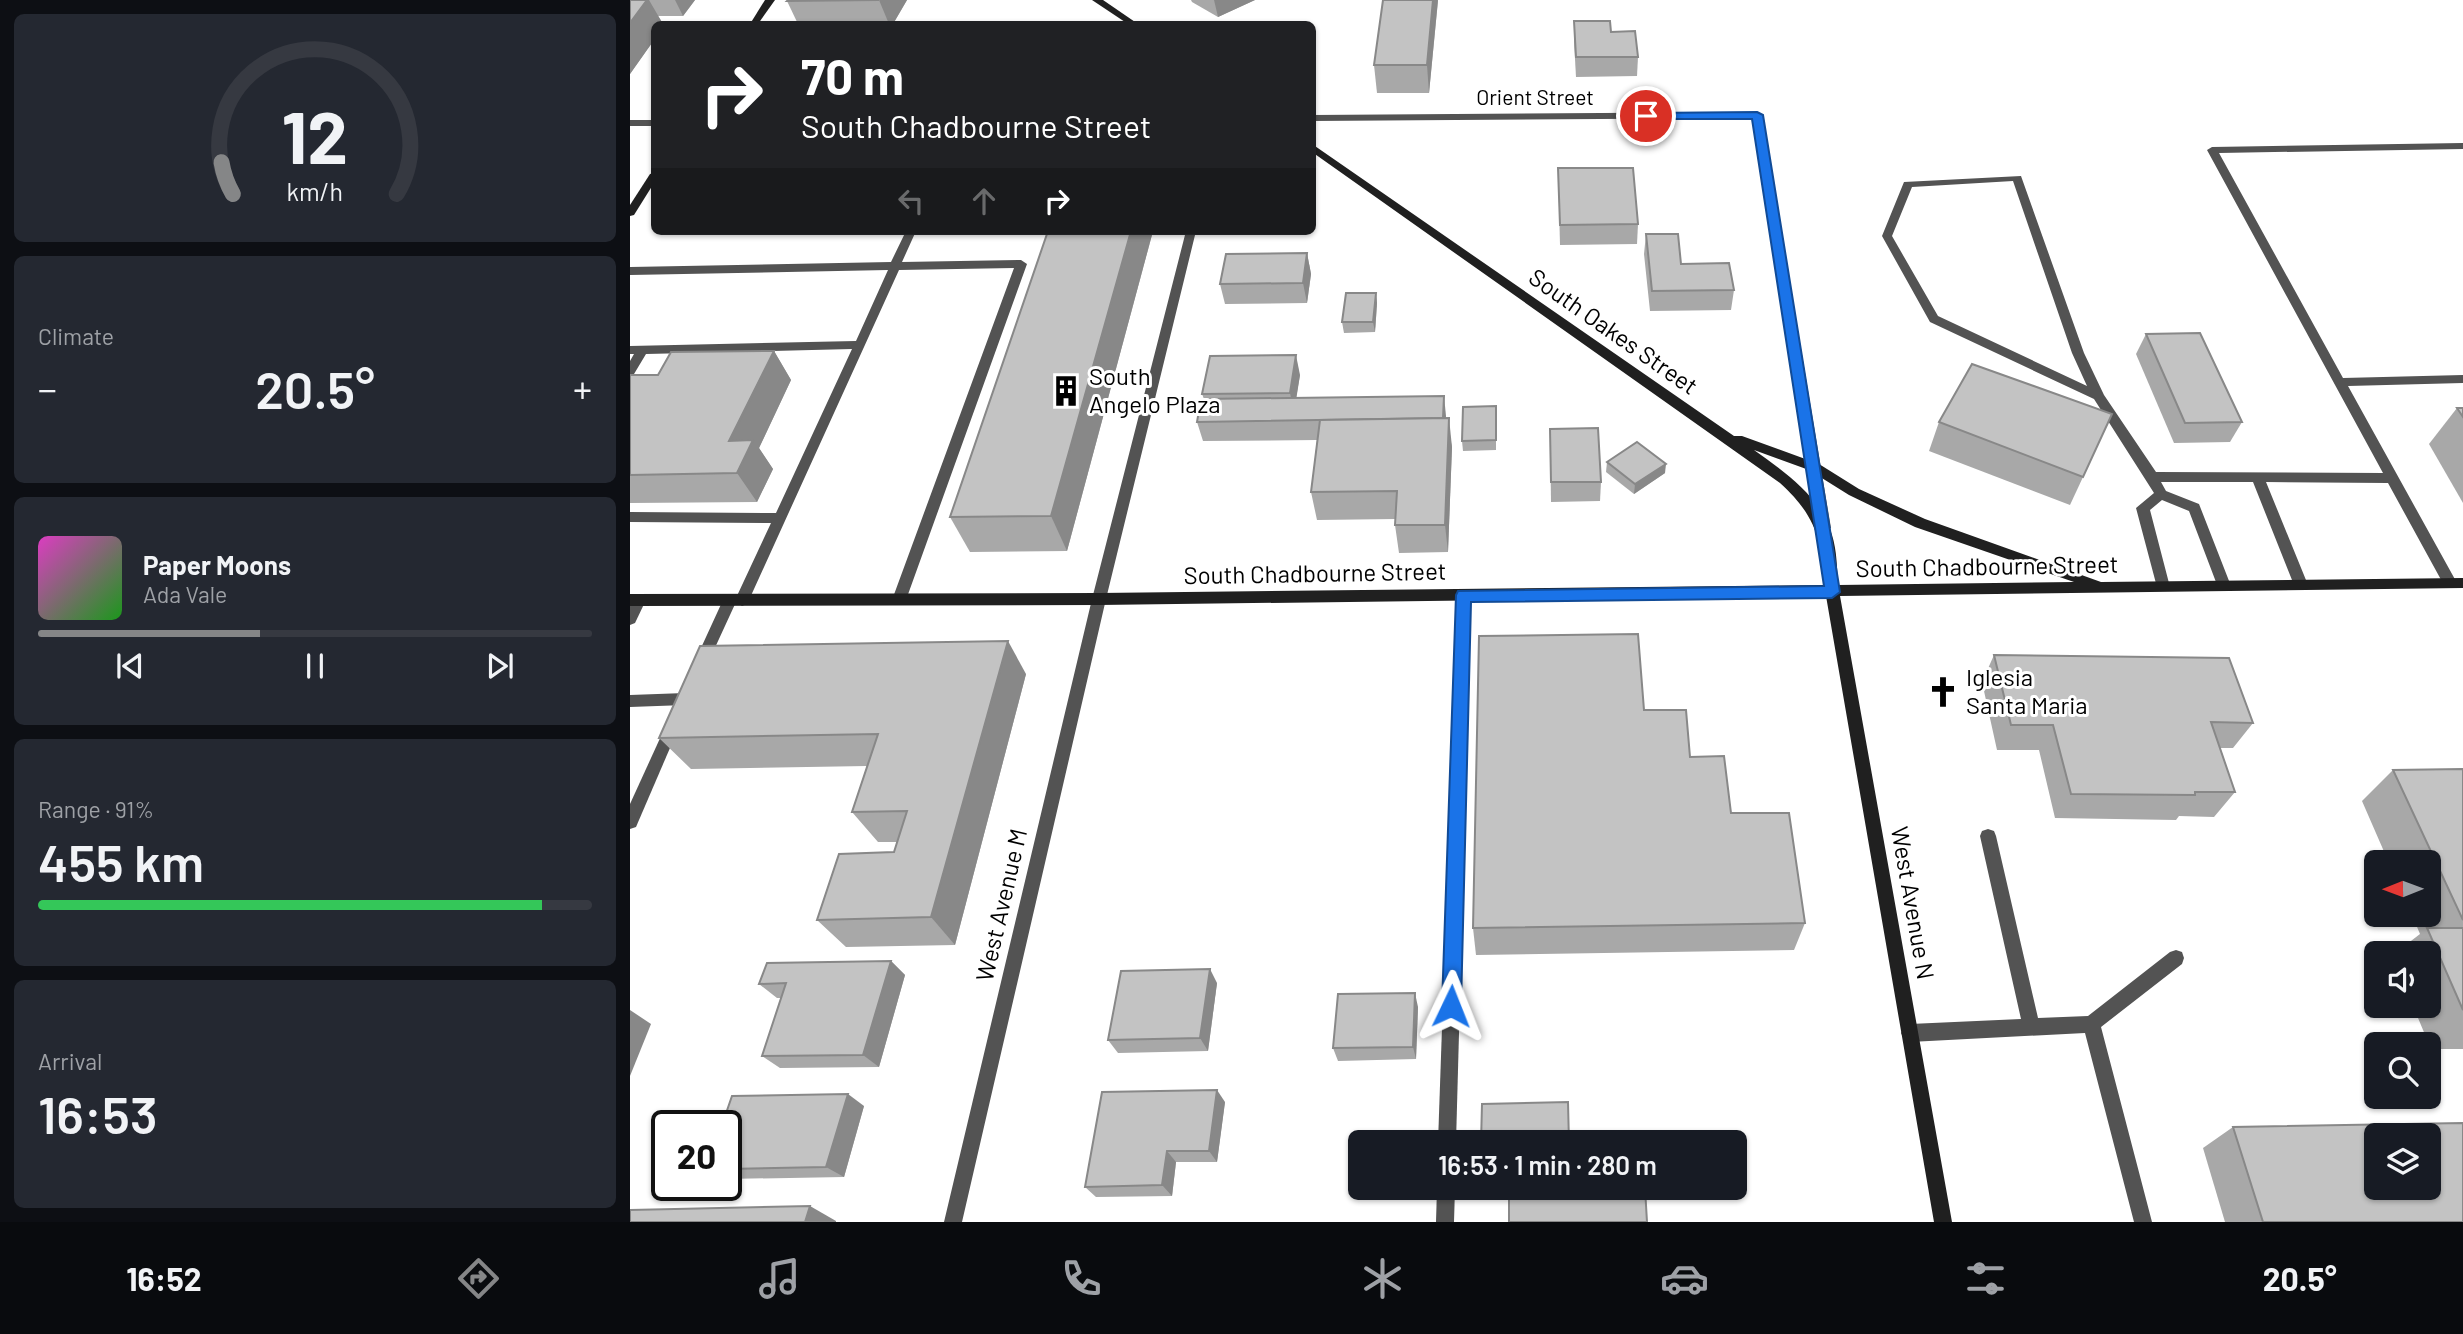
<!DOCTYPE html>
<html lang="en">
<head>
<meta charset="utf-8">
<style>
  :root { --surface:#171b24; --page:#242831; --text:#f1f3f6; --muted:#9ea1a6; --line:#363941; --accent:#858687 }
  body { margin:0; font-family:Barlow,sans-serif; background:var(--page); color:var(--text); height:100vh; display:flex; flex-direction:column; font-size:26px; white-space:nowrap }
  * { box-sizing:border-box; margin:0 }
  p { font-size:23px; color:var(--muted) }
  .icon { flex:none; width:38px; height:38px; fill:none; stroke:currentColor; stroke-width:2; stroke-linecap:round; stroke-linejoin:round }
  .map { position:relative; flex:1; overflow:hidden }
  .side { display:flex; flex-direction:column; gap:14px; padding:14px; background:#0d0f14; width:630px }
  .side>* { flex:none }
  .top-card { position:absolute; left:21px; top:21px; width:665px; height:214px; border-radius:10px; box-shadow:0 2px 5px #0004; background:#202124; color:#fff; overflow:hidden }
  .needle { width:46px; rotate:269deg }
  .controls { position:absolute; left:1734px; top:850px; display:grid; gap:14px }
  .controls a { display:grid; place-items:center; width:77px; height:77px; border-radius:10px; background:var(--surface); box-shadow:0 2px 5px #0004; font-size:35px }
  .speed { position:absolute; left:21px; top:1110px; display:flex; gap:14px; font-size:35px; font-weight:700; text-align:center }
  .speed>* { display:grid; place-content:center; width:91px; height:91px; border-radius:50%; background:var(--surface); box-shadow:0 2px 5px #0004; line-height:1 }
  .speed .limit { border:4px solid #111; border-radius:10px; background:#fff; color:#111 }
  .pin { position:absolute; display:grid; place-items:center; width:60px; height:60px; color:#fff; margin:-30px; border:4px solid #fff; border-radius:50%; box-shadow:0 2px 7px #0007 }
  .me { position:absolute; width:77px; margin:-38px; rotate:2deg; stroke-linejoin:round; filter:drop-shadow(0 0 5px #0008) }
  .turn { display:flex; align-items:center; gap:24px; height:147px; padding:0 35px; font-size:32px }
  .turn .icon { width:91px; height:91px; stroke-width:2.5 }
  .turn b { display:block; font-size:49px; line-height:60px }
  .lanes { display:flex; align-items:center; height:66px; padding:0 35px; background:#0003; justify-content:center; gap:35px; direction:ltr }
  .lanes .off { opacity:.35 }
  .big { font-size:52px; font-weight:600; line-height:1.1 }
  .side .card { flex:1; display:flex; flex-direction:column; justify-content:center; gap:10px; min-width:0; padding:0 24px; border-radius:10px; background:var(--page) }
  .side .dial { align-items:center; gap:0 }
  .dial svg { height:182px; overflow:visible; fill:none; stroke:var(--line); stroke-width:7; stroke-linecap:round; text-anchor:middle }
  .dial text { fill:var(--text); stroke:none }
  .song { display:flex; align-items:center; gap:21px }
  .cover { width:84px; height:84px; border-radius:10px; background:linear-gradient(135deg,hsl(310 70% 55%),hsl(120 70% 35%)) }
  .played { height:7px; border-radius:4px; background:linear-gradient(90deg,var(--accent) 40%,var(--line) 40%) }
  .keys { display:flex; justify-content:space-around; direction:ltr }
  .heat { display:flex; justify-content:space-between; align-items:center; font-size:38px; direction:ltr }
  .charge { height:10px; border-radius:5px; background:linear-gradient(90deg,#34c759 91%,var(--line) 0) }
  .trip { position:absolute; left:718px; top:1130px; width:399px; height:70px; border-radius:10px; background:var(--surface); box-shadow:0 2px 5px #0004; font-weight:600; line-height:70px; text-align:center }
  .tabs { display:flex; height:112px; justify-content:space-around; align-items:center; background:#090b0e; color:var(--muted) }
  .tabs .icon { width:49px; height:49px }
  .tabs .active { color:var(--accent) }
  .tabs b { font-size:32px; color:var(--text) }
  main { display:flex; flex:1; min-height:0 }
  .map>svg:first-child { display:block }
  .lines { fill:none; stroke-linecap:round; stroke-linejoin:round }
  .service { fill:#535353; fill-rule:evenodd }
  .minor { fill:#535353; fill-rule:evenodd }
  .secondary { fill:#202020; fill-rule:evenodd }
  .wall { fill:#a8a8a8 }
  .shaded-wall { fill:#888 }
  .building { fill:#c3c3c3; stroke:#888; stroke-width:2; fill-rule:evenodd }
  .route { fill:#1a73e8; stroke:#114b97; stroke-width:2 }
  .labels { text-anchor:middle; stroke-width:6; stroke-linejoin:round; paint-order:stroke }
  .far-street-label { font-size:21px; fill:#000; stroke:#fff }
  .street-label { font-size:24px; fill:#000; stroke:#fff }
  .poi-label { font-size:24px; fill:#000; stroke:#fff; text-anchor:start }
</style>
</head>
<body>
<main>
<section class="side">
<div class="card dial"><svg viewBox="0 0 100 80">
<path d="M14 69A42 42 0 1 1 86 69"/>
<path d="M14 69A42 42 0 0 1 9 55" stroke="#858687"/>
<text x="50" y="56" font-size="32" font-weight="700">12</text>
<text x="50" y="72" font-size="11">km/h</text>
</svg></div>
<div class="card"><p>Climate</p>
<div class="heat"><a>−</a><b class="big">20.5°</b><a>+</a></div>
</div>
<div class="card">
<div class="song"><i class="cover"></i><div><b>Paper Moons</b><p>Ada Vale</p></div></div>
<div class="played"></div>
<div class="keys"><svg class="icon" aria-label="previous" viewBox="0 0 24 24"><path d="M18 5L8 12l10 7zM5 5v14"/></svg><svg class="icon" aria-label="pause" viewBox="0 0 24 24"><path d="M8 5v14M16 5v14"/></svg><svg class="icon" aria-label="next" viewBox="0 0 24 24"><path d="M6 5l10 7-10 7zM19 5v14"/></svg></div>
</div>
<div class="card"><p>Range · 91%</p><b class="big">455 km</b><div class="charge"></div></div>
<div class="card"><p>Arrival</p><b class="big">16:53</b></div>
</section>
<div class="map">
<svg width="1833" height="1222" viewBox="0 0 1833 1222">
  <rect width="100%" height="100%" fill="#fff"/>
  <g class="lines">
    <g class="service">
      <path d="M1833,143V149L1589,153L1713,378L1833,375V383L1718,386L1827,583L1825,587H1815L1758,483L1636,482L1678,585L1676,589H1666L1664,585L1623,482H1531L1536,491L1569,504L1601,586L1599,590H1589L1559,511L1532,500L1520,510L1540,587L1538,591H1528L1506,508L1524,493L1464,399L1300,322L1252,236L1274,182L1391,176L1454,353L1474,395L1526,472L1753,473L1577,150L1582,147ZM1383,181L1442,353L1457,386L1308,316L1262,236L1282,187Z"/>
      <path d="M276,231H286L272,262L391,260L397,264L276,600L274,604H264L262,600L384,268L269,270L119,600L117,604L112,606L106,602L77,665H67L65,661L93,600L95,596L100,594L106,598L141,523L0,522V512L146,513L222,349L16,354L4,374L0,375V361L4,354H0V346L226,341L258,270L0,275V267L261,262Z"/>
      <path d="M834,590L839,591L841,595L826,1143H808L827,595L829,591Z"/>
      <path d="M9,594L14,596L16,600L5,623L0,625V604L4,596Z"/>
      <path d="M55,693L60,695L62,699L60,703L55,705L0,707V695Z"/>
      <path d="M42,721L47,723L49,727L6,827L0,829V804L37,723Z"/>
      <path d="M1358,829L1364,831L1366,836L1408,1018L1458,1016L1540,952L1546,950L1552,952L1554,958L1552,964L1471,1027L1522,1222H1504L1455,1033L1280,1042L1274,1039L1271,1033L1274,1027L1280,1024L1391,1019L1350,836L1352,831Z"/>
      <path d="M807,1188H825L824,1222H806Z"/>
    </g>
    <g class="minor">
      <path d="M1127,112L1132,115L1201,528L1194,533L1187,528L1122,118L682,121V115Z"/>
      <rect x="0" y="120" width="24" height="6"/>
      <path d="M556,231H566L476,599L332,1222H314L462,599Z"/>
    </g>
    <g class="secondary">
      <path d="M135,0H145L128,24H120Z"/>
      <path d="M462,0H473L508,24H498Z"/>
      <path d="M682,144L1104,436H1112L1189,464L1229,489L1295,519L1471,582L1833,578V588L1210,596L1322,1222H1304L1196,596L469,605L0,606V594L469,593L1194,585C1191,538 1186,516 1150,483L682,152ZM1124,450L1179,470L1219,495L1285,527L1444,582L1208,585C1207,568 1207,551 1202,535C1191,497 1155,472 1124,450Z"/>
      <path d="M24,173V183L4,215L0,216V205L20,174Z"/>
    </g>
  </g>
  <g class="wall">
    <path d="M0,0H65L53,16H28L33,24H24V40L0,74Z"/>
    <path d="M277,0L263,24H168L157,1Z"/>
    <path d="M561,0H625L588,17L562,2Z"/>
    <path d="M808,0L799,93H747L744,65Z"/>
    <path d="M944,21L1008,57L1007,76L946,77L944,41Z"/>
    <path d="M928,168L1008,224L1007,244L930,245Z"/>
    <path d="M418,231H523L437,551L340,552L320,517Z"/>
    <path d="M1016,234L1051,264L1104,290L1101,310L1020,311L1014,254Z"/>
    <path d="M677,253L681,274L677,303L595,304L590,284Z"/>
    <path d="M746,293L747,303L745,332L714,333L712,322Z"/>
    <path d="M1516,334L1612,422L1600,442L1544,443L1506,354Z"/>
    <path d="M144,351L161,380L129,448L143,469L127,502L0,503V375H28Z"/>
    <path d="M670,375L666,398L816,418L822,447L818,552L769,553L765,525V519L687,520L681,492L687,440L573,441L567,422L574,399L572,394Z"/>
    <path d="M866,406V450L833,451L832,441Z"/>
    <path d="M1827,408H1833V503L1799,444Z"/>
    <path d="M1309,422L1453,477L1440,505L1299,451Z"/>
    <path d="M920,429L971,482L970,501L921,502Z"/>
    <path d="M977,462L1035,473L1004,494L976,472Z"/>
    <path d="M1364,655L1623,723L1603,748H1589L1605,792L1584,817L1549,816L1546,820L1425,818L1409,750H1367L1352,682Z"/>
    <path d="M396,674L325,945L216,947L187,920L264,852L267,842H248L222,812L237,766L61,769L29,738Z"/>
    <path d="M1014,710L1060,757L1101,813L1175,923L1164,950L846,955L843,928Z"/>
    <path d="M1833,769V1049H1801L1783,1006H1799V954H1764L1790,934L1782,915H1799V863H1759L1732,801L1763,770Z"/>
    <path d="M261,961L275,975L249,1067L150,1068L132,1056L151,998H147L129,984Z"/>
    <path d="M587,983L578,1051L488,1053L478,1040Z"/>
    <path d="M788,1007L786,1059L708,1061L703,1048Z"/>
    <path d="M595,1102L587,1162H546L542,1196L466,1197L455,1187Z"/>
    <path d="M234,1106L214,1177L96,1179V1125Z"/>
    <path d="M1603,1127L1833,1222H1595L1573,1148Z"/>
  </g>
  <g class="shaded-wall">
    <path d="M17,0H19L33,24H24V40L0,74V23Z"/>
    <path d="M45,0H65L53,16Z"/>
    <path d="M249,0H277L263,24H259Z"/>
    <path d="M584,0H625L588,17Z"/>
    <path d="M803,0H808L799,93L797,65Z"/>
    <path d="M501,231H523L437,551L421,516Z"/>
    <path d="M677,253L681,274L677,303L673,283Z"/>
    <path d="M746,293L747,303L745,332L743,322Z"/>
    <path d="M144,351L161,380L129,448L143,469L127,502L107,473L99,441Z"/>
    <path d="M666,355L670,375L664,413L660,393Z"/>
    <path d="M814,396L816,416L815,438L813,419Z"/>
    <path d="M819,418L822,447L818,552L815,525Z"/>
    <path d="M1036,464L1035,473L1004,494L1005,484Z"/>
    <path d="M378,641L396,674L325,945L301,917Z"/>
    <path d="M261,961L275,975L249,1067L233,1055Z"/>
    <path d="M580,969L587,983L578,1051L570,1038Z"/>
    <path d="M785,993L788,1007L786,1059L783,1047Z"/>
    <path d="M0,1010L21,1024L0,1076Z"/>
    <path d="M587,1090L595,1102L587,1162L579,1151Z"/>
    <path d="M218,1094L234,1106L214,1177L196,1167Z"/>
    <path d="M537,1151L546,1162L542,1196L532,1185Z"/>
    <path d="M180,1206L206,1221V1222H175Z"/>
  </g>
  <g class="building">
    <path d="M0,0H17L0,23Z"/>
    <path d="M158,0H249L157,1Z"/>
    <path d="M753,0H803L797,65H744Z"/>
    <path d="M944,21H980L981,32L1005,31L1008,57H946Z"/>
    <path d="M928,168H1003L1008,224L930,225Z"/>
    <path d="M418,231H501L421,516L320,517Z"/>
    <path d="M1016,234H1048L1051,264L1099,263L1104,290L1022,291Z"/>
    <path d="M677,253L673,283L590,284L596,254Z"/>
    <path d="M716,293H746L743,322H712Z"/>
    <path d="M1570,333L1612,422L1555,423L1516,334Z"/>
    <path d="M144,351L99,441L123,440L107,473L0,475V375H28L41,352Z"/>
    <path d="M666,355L660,393L572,394L580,356Z"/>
    <path d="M1342,364L1482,414L1453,477L1309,422Z"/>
    <path d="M814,396L813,418L567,422L571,399Z"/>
    <path d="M866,406V440L832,441L833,407Z"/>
    <path d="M1827,408H1833V417Z"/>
    <path d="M819,418L815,525H765L767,491L681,492L690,420Z"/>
    <path d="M968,428L971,482H921L920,429Z"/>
    <path d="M1007,442L1036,464L1005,484L977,462Z"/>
    <path d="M1008,634L1014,710H1056L1060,757L1094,756L1101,813H1159L1175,923L843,928L849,636Z"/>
    <path d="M378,641L301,917L187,920L209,854L264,852L277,811L222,812L248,734L29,738L70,646Z"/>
    <path d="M1364,655L1599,658L1623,723L1581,722L1605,792H1565V795L1441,794L1423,725H1381Z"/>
    <path d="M1833,769V920L1763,770Z"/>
    <path d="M1797,928H1833V1010Z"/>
    <path d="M261,961L233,1055L132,1056L156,983L129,984L137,963Z"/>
    <path d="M580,969L570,1038L478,1040L491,971Z"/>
    <path d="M785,993L783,1047L703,1048L708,994Z"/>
    <path d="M587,1090L579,1151H537L532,1185L455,1187L472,1092Z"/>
    <path d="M218,1094L196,1167L96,1169V1125H92L102,1096Z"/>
    <path d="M938,1102L939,1143H851L852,1104Z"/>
    <path d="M1833,1123V1222H1633L1603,1127ZM1746,1136H1799V1188H1746Z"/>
    <path d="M1015,1188L1017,1222H879V1191Z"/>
    <path d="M180,1206L175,1222H0V1210Z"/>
  </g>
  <path class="route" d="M1127,112L1133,115L1210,592L1202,598L841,602L831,1006L828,1013L821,1015L814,1013L812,1006L826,595L828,591L1194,586L1122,119H1016L1011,116L1016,113Z"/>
  <defs>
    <symbol id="building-bare" viewBox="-9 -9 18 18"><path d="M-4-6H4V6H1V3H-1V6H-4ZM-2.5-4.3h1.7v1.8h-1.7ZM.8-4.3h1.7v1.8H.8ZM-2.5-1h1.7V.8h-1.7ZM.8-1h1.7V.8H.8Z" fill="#000" stroke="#fff" stroke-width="2.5" paint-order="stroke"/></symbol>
    <symbol id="church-bare" viewBox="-9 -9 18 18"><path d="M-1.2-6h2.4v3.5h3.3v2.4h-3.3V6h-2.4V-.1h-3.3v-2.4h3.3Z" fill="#000" stroke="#fff" stroke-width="2.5" paint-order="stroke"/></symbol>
  </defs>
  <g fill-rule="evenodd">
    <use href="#building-bare" x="414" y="369" width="44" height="44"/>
    <use href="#church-bare" x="1291" y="670" width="44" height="44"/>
  </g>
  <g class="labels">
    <g class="far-street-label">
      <text x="905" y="105">Orient Street</text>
    </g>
    <g class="street-label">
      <text transform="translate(983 332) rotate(35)" y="8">South Oakes Street</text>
      <text transform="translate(1357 567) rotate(-1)" y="8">South Chadbourne Street</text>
      <text transform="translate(685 574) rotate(-1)" y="8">South Chadbourne Street</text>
      <text transform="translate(1282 903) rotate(80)" y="8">West Avenue N</text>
      <text transform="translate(372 905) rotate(-77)" y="8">West Avenue M</text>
    </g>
    <g class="poi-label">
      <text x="459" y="385">South<tspan x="459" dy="28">Angelo Plaza</tspan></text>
      <text x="1336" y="686">Iglesia<tspan x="1336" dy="28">Santa Maria</tspan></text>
    </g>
  </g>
</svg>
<div class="controls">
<a><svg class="needle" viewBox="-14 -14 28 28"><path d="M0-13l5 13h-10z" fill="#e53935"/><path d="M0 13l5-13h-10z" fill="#9ea1a6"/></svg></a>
<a><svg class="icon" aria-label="sound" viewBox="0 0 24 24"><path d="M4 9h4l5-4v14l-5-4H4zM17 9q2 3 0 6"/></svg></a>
<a><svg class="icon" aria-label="search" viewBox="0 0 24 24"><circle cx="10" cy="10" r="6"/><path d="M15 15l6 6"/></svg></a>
<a><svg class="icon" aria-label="layers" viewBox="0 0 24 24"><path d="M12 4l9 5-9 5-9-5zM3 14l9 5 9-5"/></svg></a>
</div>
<div class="speed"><div class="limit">20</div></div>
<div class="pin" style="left:1016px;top:116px;background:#d93025"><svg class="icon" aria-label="arrive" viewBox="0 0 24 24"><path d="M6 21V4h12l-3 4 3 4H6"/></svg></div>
<svg class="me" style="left:821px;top:1006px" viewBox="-20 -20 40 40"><path d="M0-17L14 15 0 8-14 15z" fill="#1a73e8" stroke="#fff" stroke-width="4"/></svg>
<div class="trip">16:53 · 1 min · 280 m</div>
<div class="top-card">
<div class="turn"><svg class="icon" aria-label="right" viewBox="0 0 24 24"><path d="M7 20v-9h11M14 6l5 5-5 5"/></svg><div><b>70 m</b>South Chadbourne Street</div></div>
<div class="lanes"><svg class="icon off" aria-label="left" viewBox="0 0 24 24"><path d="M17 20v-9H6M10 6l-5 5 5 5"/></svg><svg class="icon off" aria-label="ahead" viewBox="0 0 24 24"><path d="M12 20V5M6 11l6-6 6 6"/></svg><svg class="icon" aria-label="right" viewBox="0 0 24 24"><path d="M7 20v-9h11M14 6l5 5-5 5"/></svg></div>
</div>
</div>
</main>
<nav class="tabs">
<b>16:52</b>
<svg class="icon active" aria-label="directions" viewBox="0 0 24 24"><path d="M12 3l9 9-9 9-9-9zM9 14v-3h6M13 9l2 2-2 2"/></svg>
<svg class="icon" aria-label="music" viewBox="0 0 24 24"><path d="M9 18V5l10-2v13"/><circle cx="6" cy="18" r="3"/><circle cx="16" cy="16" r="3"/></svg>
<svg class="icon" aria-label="phone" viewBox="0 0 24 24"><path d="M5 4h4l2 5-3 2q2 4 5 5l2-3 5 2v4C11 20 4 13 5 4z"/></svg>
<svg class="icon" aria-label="climate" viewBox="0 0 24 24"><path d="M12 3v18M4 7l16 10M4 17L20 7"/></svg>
<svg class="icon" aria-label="car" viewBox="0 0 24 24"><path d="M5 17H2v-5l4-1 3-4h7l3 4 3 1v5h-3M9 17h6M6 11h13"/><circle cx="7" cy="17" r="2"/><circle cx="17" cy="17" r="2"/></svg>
<svg class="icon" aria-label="filters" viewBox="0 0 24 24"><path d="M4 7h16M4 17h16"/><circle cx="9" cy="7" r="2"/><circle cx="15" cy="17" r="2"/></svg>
<b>20.5°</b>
</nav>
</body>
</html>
